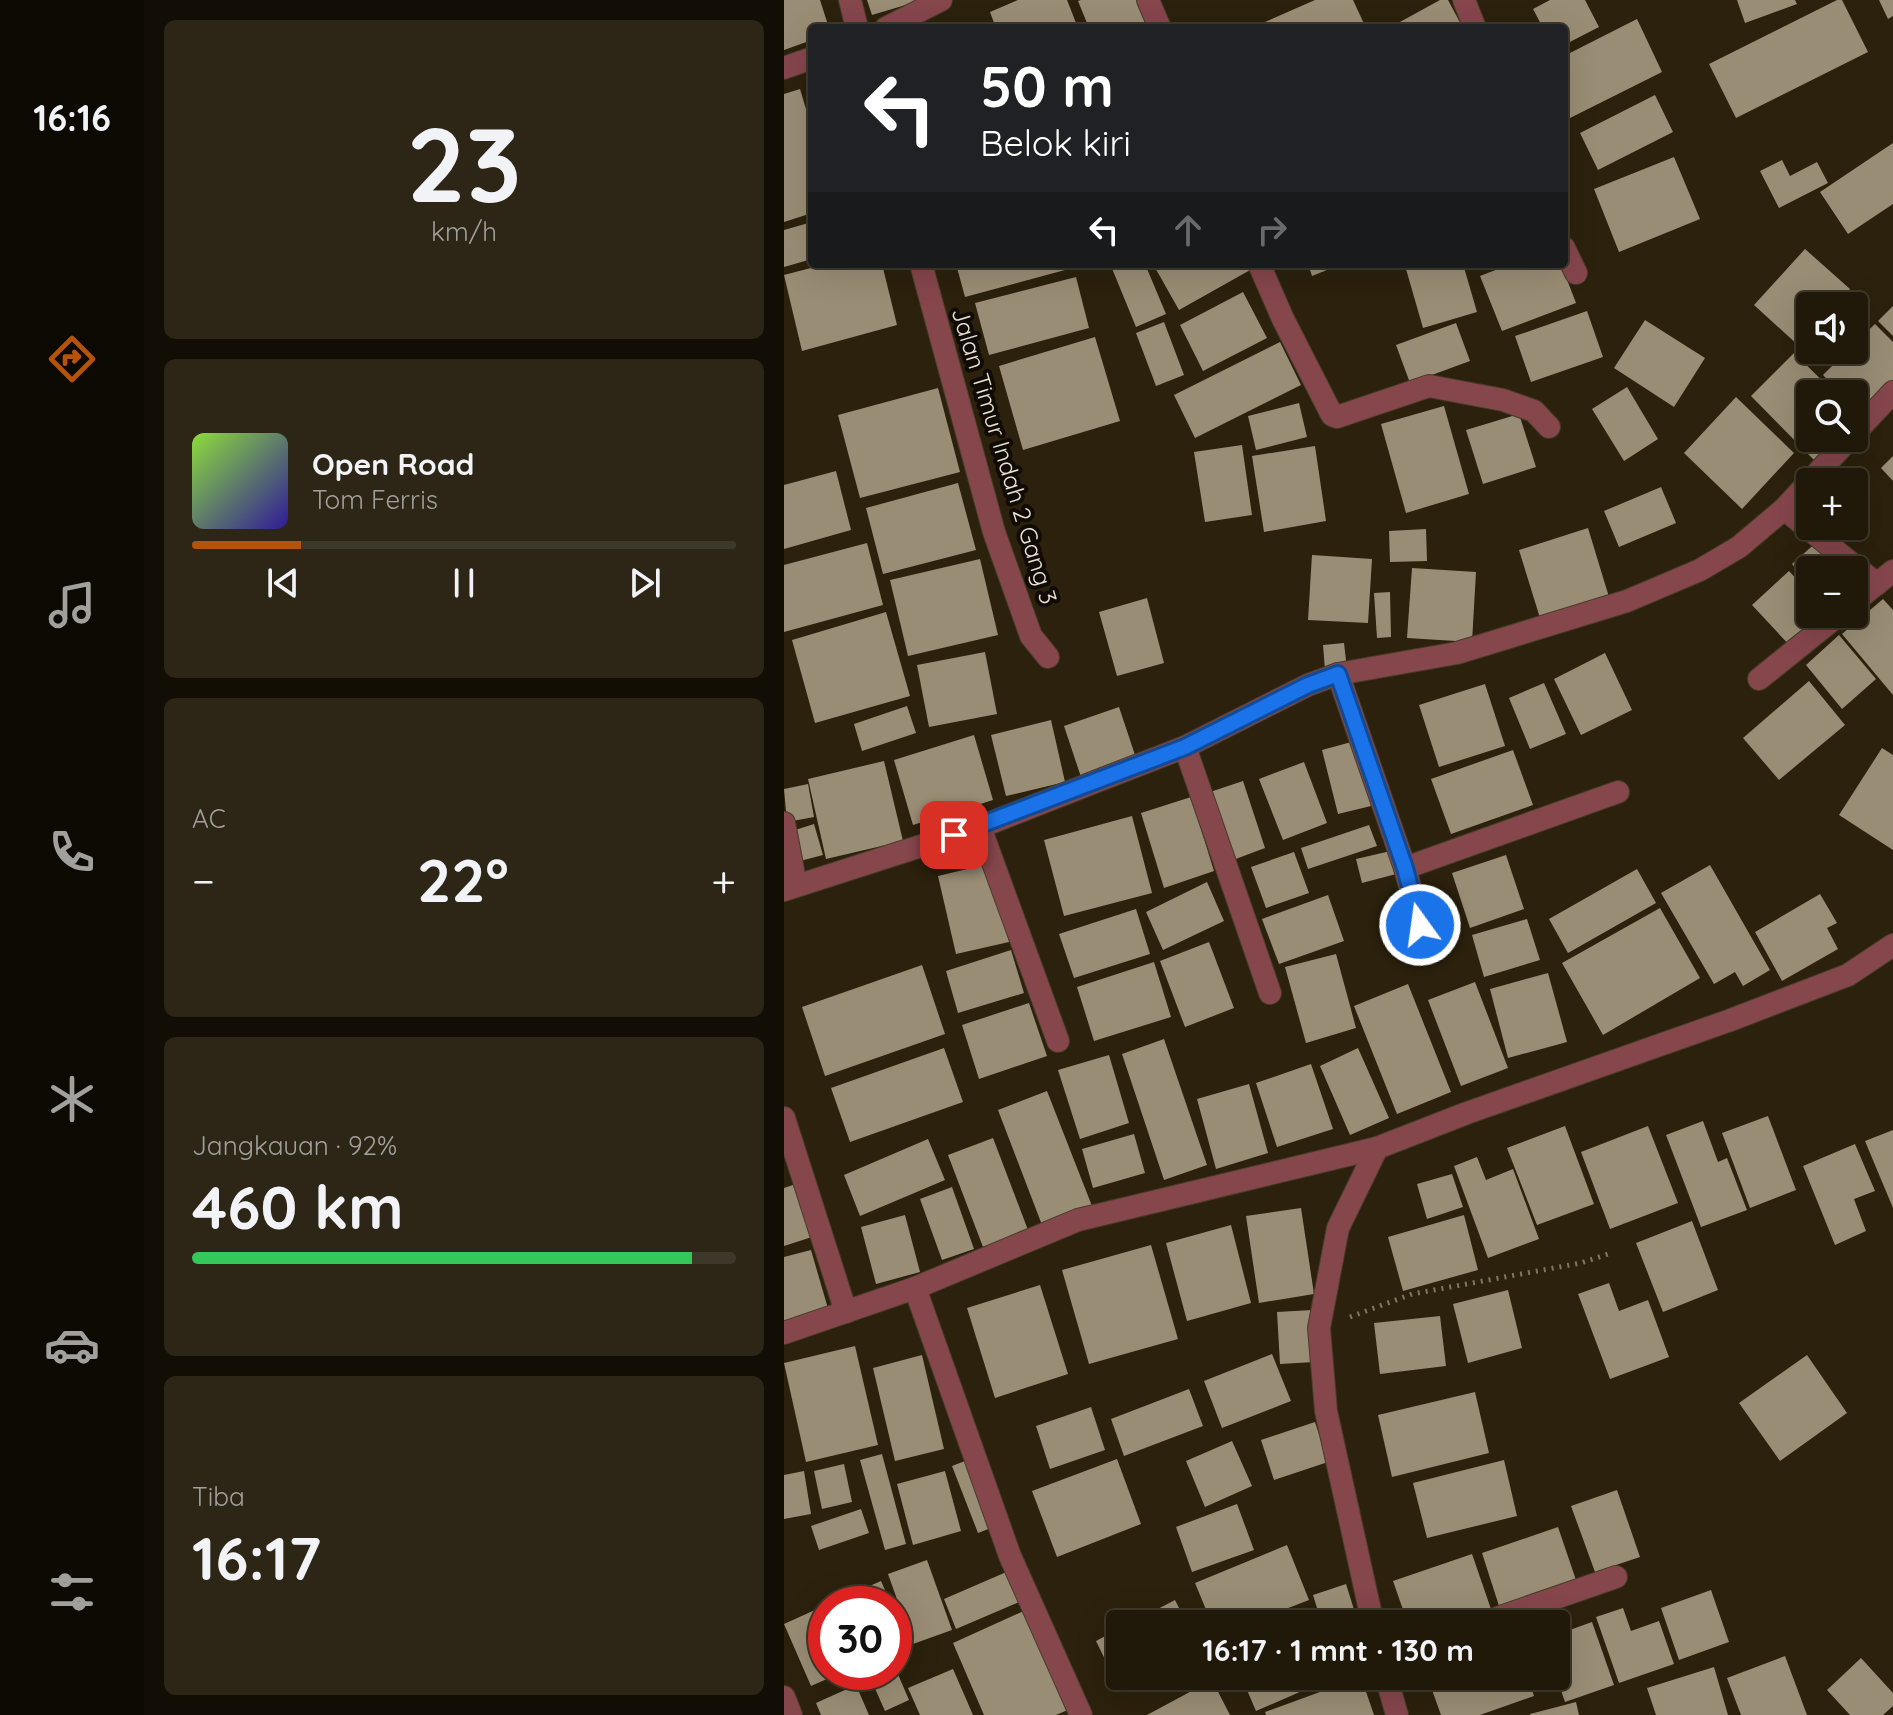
<!DOCTYPE html>
<html lang="id">
<head>
<meta charset="utf-8">
<style>
  :root { --surface:#201909; --page:#2d2617; --text:#f1f3f6; --muted:#a2a09c; --line:#3d382a; --accent:#b45309 }
  body { margin:0; font-family:Quicksand,sans-serif; background:var(--page); color:var(--text); height:100vh; display:flex; flex-direction:column; font-size:30px; white-space:nowrap }
  * { box-sizing:border-box; margin:0 }
  p { font-size:26px; color:var(--muted) }
  .icon { flex:none; width:44px; height:44px; fill:none; stroke:currentColor; stroke-width:2; stroke-linecap:round; stroke-linejoin:round }
  .map { position:relative; flex:1; overflow:hidden }
  .drawer { display:flex; flex-direction:column; gap:20px; padding:20px; background:#120e05; width:640px }
  .drawer>* { flex:none }
  .hud { position:absolute; left:24px; top:24px; width:760px; height:244px; border-radius:8px; box-shadow:0 8px 32px #0002,0 0 0 2px var(--line); background:#202124; color:#fff; overflow:hidden }
  .buttons { position:absolute; left:1012px; top:292px; display:grid; gap:16px }
  .buttons a { display:grid; place-items:center; width:72px; height:72px; border-radius:8px; background:var(--surface); box-shadow:0 8px 32px #0002,0 0 0 2px var(--line); font-size:40px }
  .speed { position:absolute; left:24px; top:1586px; display:flex; gap:16px; font-size:40px; font-weight:700; text-align:center }
  .speed>* { display:grid; place-content:center; width:104px; height:104px; border-radius:50%; background:var(--surface); box-shadow:0 8px 32px #0002,0 0 0 2px var(--line); line-height:1 }
  .speed .limit { border:12px solid #d22; background:#fff; color:#111 }
  .pin { position:absolute; display:grid; place-items:center; width:68px; height:68px; color:#fff; margin:-34px; border-radius:16px; box-shadow:0 4px 12px #0006 }
  .me { position:absolute; width:88px; margin:-44px; rotate:346deg; stroke-linejoin:round; filter:drop-shadow(0 0 6px #0008) }
  .turn { display:flex; align-items:center; gap:28px; height:168px; padding:0 40px; font-size:36px }
  .turn .icon { width:104px; height:104px; stroke-width:2.5 }
  .turn b { display:block; font-size:56px; line-height:68px }
  .lanes { display:flex; align-items:center; height:76px; padding:0 40px; background:#0003; justify-content:center; gap:40px; direction:ltr }
  .lanes .off { opacity:.35 }
  .big { font-size:60px; font-weight:800; line-height:1.1 }
  .drawer .widget { flex:1; display:flex; flex-direction:column; justify-content:center; gap:12px; min-width:0; padding:0 28px; border-radius:12px; background:var(--page) }
  .drawer .dial { align-items:center; gap:0 }
  .dial b { font-size:104px; line-height:1 }
  .song { display:flex; align-items:center; gap:24px }
  .cover { width:96px; height:96px; border-radius:12px; background:linear-gradient(135deg,hsl(90 70% 55%),hsl(250 70% 35%)) }
  .played { height:8px; border-radius:4px; background:linear-gradient(90deg,var(--accent) 20%,var(--line) 20%) }
  .keys { display:flex; justify-content:space-around; direction:ltr }
  .heat { display:flex; justify-content:space-between; align-items:center; font-size:44px; direction:ltr }
  .charge { height:12px; border-radius:6px; background:linear-gradient(90deg,#34c759 92%,var(--line) 0) }
  .trip { position:absolute; left:322px; top:1610px; width:464px; height:80px; border-radius:8px; background:var(--surface); box-shadow:0 8px 32px #0002,0 0 0 2px var(--line); font-weight:800; line-height:80px; text-align:center }
  main { display:flex; flex:1; min-height:0 }
  .tabs { display:flex; flex-direction:column; width:144px; justify-content:space-around; align-items:center; background:#0d0a04; color:var(--muted) }
  .tabs .icon { width:56px; height:56px }
  .tabs .current { color:var(--accent) }
  .tabs b { font-size:36px; color:var(--text) }
  .map>svg:first-child { display:block }
  .building { fill:#9a8d75 }
  .lines { fill:none; stroke-linecap:round; stroke-linejoin:round }
  .minor-casing { stroke:#463c28; stroke-width:24 }
  .path { stroke:#7f7664; stroke-width:5; stroke-dasharray:2 6; stroke-linecap:butt }
  .minor { stroke:#85464c; stroke-width:22 }
  .route-casing { stroke:#114b97; stroke-width:20 }
  .route { stroke:#1a73e8; stroke-width:14 }
  .labels { text-anchor:middle; stroke-width:8; stroke-linejoin:round; paint-order:stroke }
  .street-label { font-size:24px; fill:#e9e2d5; stroke:#100b04 }
</style>
</head>
<body>
<main>
<nav class="tabs">
<b>16:16</b>
<svg class="icon current" aria-label="directions" viewBox="0 0 24 24"><path d="M12 3l9 9-9 9-9-9zM9 14v-3h6M13 9l2 2-2 2"/></svg>
<svg class="icon" aria-label="music" viewBox="0 0 24 24"><path d="M9 18V5l10-2v13"/><circle cx="6" cy="18" r="3"/><circle cx="16" cy="16" r="3"/></svg>
<svg class="icon" aria-label="phone" viewBox="0 0 24 24"><path d="M5 4h4l2 5-3 2q2 4 5 5l2-3 5 2v4C11 20 4 13 5 4z"/></svg>
<svg class="icon" aria-label="climate" viewBox="0 0 24 24"><path d="M12 3v18M4 7l16 10M4 17L20 7"/></svg>
<svg class="icon" aria-label="car" viewBox="0 0 24 24"><path d="M5 17H2v-5l4-1 3-4h7l3 4 3 1v5h-3M9 17h6M6 11h13"/><circle cx="7" cy="17" r="2"/><circle cx="17" cy="17" r="2"/></svg>
<svg class="icon" aria-label="filters" viewBox="0 0 24 24"><path d="M4 7h16M4 17h16"/><circle cx="9" cy="7" r="2"/><circle cx="15" cy="17" r="2"/></svg>
</nav>
<section class="drawer">
<div class="widget dial"><b>23</b><p>km/h</p></div>
<div class="widget">
<div class="song"><i class="cover"></i><div><b>Open Road</b><p>Tom Ferris</p></div></div>
<div class="played"></div>
<div class="keys"><svg class="icon" aria-label="previous" viewBox="0 0 24 24"><path d="M18 5L8 12l10 7zM5 5v14"/></svg><svg class="icon" aria-label="pause" viewBox="0 0 24 24"><path d="M8 5v14M16 5v14"/></svg><svg class="icon" aria-label="next" viewBox="0 0 24 24"><path d="M6 5l10 7-10 7zM19 5v14"/></svg></div>
</div>
<div class="widget"><p>AC</p>
<div class="heat"><a>−</a><b class="big">22°</b><a>+</a></div>
</div>
<div class="widget"><p>Jangkauan · 92%</p><b class="big">460 km</b><div class="charge"></div></div>
<div class="widget"><p>Tiba</p><b class="big">16:17</b></div>
</section>
<div class="map">
<svg width="1109" height="1715" viewBox="0 0 1109 1715">
  <rect width="100%" height="100%" fill="#2b210c"/>
  <g class="building">
    <path d="M0,0H36L45,28H28V40L0,50Z"/>
    <path d="M83,0H135V1L88,15Z"/>
    <path d="M234,0H283L294,28H212L206,12Z"/>
    <path d="M297,0H358L369,28H305L294,1Z"/>
    <path d="M531,0H569L582,28H484L481,22Z"/>
    <path d="M656,0H664L679,28H605Z"/>
    <path d="M766,0H801L815,27L780,45V28H759L749,9Z"/>
    <path d="M953,0H1011L1013,4L961,23Z"/>
    <path d="M1053,0H1058L1084,52L952,118L925,64Z"/>
    <path d="M1095,0H1109V16L1104,19Z"/>
    <path d="M853,19L878,72L780,121V56Z"/>
    <path d="M16,89L28,129V213L0,222V94Z"/>
    <path d="M871,95L889,132L814,170L796,133Z"/>
    <path d="M1109,143V204L1064,234L1036,192Z"/>
    <path d="M890,157L916,219L835,252L810,189Z"/>
    <path d="M998,160L1006,176L1033,162L1044,183L995,208L976,171Z"/>
    <path d="M28,222V259L0,267V230Z"/>
    <path d="M1021,249L1066,289L1051,306H1026V333L1015,346L970,305Z"/>
    <path d="M42,264H98L113,325L18,351L0,275Z"/>
    <path d="M172,264H280L281,270L181,297Z"/>
    <path d="M332,264H361L382,314L352,327L327,266Z"/>
    <path d="M369,264H465L468,269L395,310Z"/>
    <path d="M524,264H558L528,276Z"/>
    <path d="M638,264H679L693,312L639,328L622,269Z"/>
    <path d="M727,264H777L792,303L718,331L696,276Z"/>
    <path d="M292,277L305,328L205,355L191,303Z"/>
    <path d="M459,292L483,338L419,371L396,325Z"/>
    <path d="M1109,306V336L1094,321Z"/>
    <path d="M803,311L819,357L747,382L731,336Z"/>
    <path d="M861,320L921,358L890,407L830,368Z"/>
    <path d="M380,322L400,375L372,386L352,333Z"/>
    <path d="M672,323L686,361L626,383L612,345Z"/>
    <path d="M1091,324L1109,342V385L1078,415L1070,407V394H1057L1039,375L1064,350H1070V344Z"/>
    <path d="M311,337L336,421L239,450L215,366Z"/>
    <path d="M496,342L517,385L411,438L390,395Z"/>
    <path d="M1010,353L1052,394H1026V438H1057L1032,462L967,396Z"/>
    <path d="M843,387L874,439L840,461L808,409Z"/>
    <path d="M154,388L176,472L76,498L54,415Z"/>
    <path d="M952,397L1010,453L958,509L900,453Z"/>
    <path d="M515,403L523,437L472,450L464,416Z"/>
    <path d="M660,406L685,494L622,513L597,424Z"/>
    <path d="M735,414L752,467L699,484L682,430Z"/>
    <path d="M458,445L468,515L421,522L410,452Z"/>
    <path d="M531,446L542,521L480,532L468,456Z"/>
    <path d="M1109,456V481L1097,468Z"/>
    <path d="M52,471L67,530L0,549V485Z"/>
    <path d="M174,483L192,550L99,574L82,508Z"/>
    <path d="M877,487L892,523L835,547L820,511Z"/>
    <path d="M804,528L825,597L756,618L735,550Z"/>
    <path d="M642,529L643,561L606,562L605,531Z"/>
    <path d="M1035,540L1063,570H1026V584L1008,564Z"/>
    <path d="M83,543L99,605L0,632V565Z"/>
    <path d="M528,555L588,559L584,623L524,620Z"/>
    <path d="M196,559L214,635L124,656L106,580Z"/>
    <path d="M628,568L692,572L688,642L623,638Z"/>
    <path d="M1005,571L1026,594V614H1044L1008,648L968,605Z"/>
    <path d="M606,592L607,637L593,638L590,593Z"/>
    <path d="M363,598L380,663L333,676L315,612Z"/>
    <path d="M1099,599L1109,610V695L1058,634Z"/>
    <path d="M102,612L126,696L31,723L8,640Z"/>
    <path d="M1055,635L1092,679L1058,709L1022,665Z"/>
    <path d="M560,643L563,669L541,670L539,645Z"/>
    <path d="M201,652L213,714L145,727L133,665Z"/>
    <path d="M821,653L848,710L797,735L770,679Z"/>
    <path d="M1025,681L1061,725L995,780L959,738Z"/>
    <path d="M760,683L782,734L746,749L725,698Z"/>
    <path d="M701,684L721,746L655,767L635,705Z"/>
    <path d="M123,706L132,733L78,751L70,724Z"/>
    <path d="M335,707L352,758L297,777L280,726Z"/>
    <path d="M267,720L281,782L222,796L207,735Z"/>
    <path d="M190,735L209,800L129,825L110,760Z"/>
    <path d="M571,741L587,806L554,814L538,750Z"/>
    <path d="M1098,748L1109,755V850L1055,815Z"/>
    <path d="M729,750L749,805L667,834L647,779Z"/>
    <path d="M100,761L119,841L42,859L24,779Z"/>
    <path d="M520,762L543,823L499,840L475,779Z"/>
    <path d="M459,781L481,848L449,860L426,792Z"/>
    <path d="M24,784L30,817L3,822L0,789Z"/>
    <path d="M407,797L430,871L380,888L357,813Z"/>
    <path d="M348,816L368,893L280,916L260,840Z"/>
    <path d="M30,824L39,855L16,861L8,831Z"/>
    <path d="M585,825L593,846L524,869L517,848Z"/>
    <path d="M611,850L616,873L578,883L572,859Z"/>
    <path d="M510,852L525,893L482,908L467,867Z"/>
    <path d="M722,855L740,909L686,928L668,873Z"/>
    <path d="M208,863L225,942L172,954L154,876Z"/>
    <path d="M926,865L986,970L959,986L951,972L930,984L877,893Z"/>
    <path d="M853,869L872,903L784,953L765,919Z"/>
    <path d="M423,882L440,921L379,950L362,912Z"/>
    <path d="M1036,894L1053,923L1043,928L1054,949L998,981L971,932Z"/>
    <path d="M544,895L560,941L495,964L478,919Z"/>
    <path d="M876,908L916,978L819,1035L778,963Z"/>
    <path d="M352,909L366,954L290,978L275,934Z"/>
    <path d="M743,919L756,960L700,977L688,935Z"/>
    <path d="M425,942L450,1008L401,1027L376,961Z"/>
    <path d="M227,950L240,993L174,1013L162,971Z"/>
    <path d="M552,954L572,1028L522,1043L501,967Z"/>
    <path d="M370,962L387,1017L310,1041L293,987Z"/>
    <path d="M138,965L161,1034L41,1076L18,1007Z"/>
    <path d="M764,973L783,1042L724,1058L706,989Z"/>
    <path d="M691,982L724,1068L677,1086L644,1000Z"/>
    <path d="M624,984L667,1092L613,1114L570,1006Z"/>
    <path d="M245,1003L263,1056L195,1079L178,1025Z"/>
    <path d="M380,1039L423,1165L380,1180L338,1054Z"/>
    <path d="M160,1048L179,1102L66,1142L47,1088Z"/>
    <path d="M574,1048L605,1118L566,1135L536,1066Z"/>
    <path d="M325,1055L345,1123L296,1139L274,1070Z"/>
    <path d="M527,1064L549,1129L493,1147L472,1083Z"/>
    <path d="M465,1084L484,1153L432,1169L413,1099Z"/>
    <path d="M263,1091L308,1206L258,1225L214,1110Z"/>
    <path d="M984,1116L1012,1190L966,1208L938,1133Z"/>
    <path d="M919,1121L934,1162L943,1158L963,1210L917,1227L882,1135Z"/>
    <path d="M781,1126L810,1204L753,1225L723,1148Z"/>
    <path d="M864,1126L894,1203L826,1229L797,1152Z"/>
    <path d="M1109,1130V1208L1081,1141Z"/>
    <path d="M350,1134L361,1173L309,1188L298,1149Z"/>
    <path d="M209,1138L244,1230L199,1247L164,1155Z"/>
    <path d="M144,1139L161,1180L76,1216L60,1175Z"/>
    <path d="M1071,1144L1091,1191L1070,1199L1082,1231L1051,1245L1019,1166Z"/>
    <path d="M693,1157L702,1180L729,1169L755,1239L704,1258L670,1166Z"/>
    <path d="M668,1174L679,1207L643,1219L633,1184Z"/>
    <path d="M12,1184L28,1237L0,1246V1188Z"/>
    <path d="M168,1187L190,1249L158,1260L136,1199Z"/>
    <path d="M517,1208L530,1294L475,1303L462,1216Z"/>
    <path d="M121,1215L136,1272L92,1284L77,1227Z"/>
    <path d="M680,1215L694,1270L619,1291L604,1237Z"/>
    <path d="M908,1221L934,1290L879,1312L852,1243Z"/>
    <path d="M447,1225L467,1303L403,1321L382,1243Z"/>
    <path d="M367,1245L394,1339L305,1364L278,1270Z"/>
    <path d="M27,1250L45,1312L0,1326V1257Z"/>
    <path d="M825,1283L835,1311L864,1300L885,1357L826,1379L794,1294Z"/>
    <path d="M256,1285L284,1374L211,1398L183,1308Z"/>
    <path d="M724,1290L738,1348L684,1363L669,1304Z"/>
    <path d="M528,1310L531,1362L496,1364L493,1312Z"/>
    <path d="M656,1316L662,1366L596,1374L590,1323Z"/>
    <path d="M71,1346L94,1445L22,1462L0,1363Z"/>
    <path d="M488,1354L507,1401L438,1428L420,1381Z"/>
    <path d="M138,1355L160,1449L111,1461L89,1368Z"/>
    <path d="M1023,1355L1063,1413L996,1461L955,1403Z"/>
    <path d="M405,1389L419,1426L340,1456L327,1419Z"/>
    <path d="M691,1392L705,1453L608,1477L594,1415Z"/>
    <path d="M307,1407L321,1450L266,1469L252,1426Z"/>
    <path d="M531,1422L544,1462L490,1480L477,1440Z"/>
    <path d="M448,1441L468,1486L421,1507L402,1461Z"/>
    <path d="M98,1454L122,1544L101,1550L76,1460Z"/>
    <path d="M333,1459L357,1524L273,1557L248,1491Z"/>
    <path d="M720,1460L733,1516L643,1538L629,1483Z"/>
    <path d="M181,1461L207,1528L194,1533L168,1466Z"/>
    <path d="M60,1464L68,1502L38,1509L30,1471Z"/>
    <path d="M20,1471L27,1514L0,1519V1475Z"/>
    <path d="M161,1471L177,1531L129,1545L113,1484Z"/>
    <path d="M833,1490L856,1557L811,1572L787,1506Z"/>
    <path d="M453,1504L470,1550L408,1572L392,1527Z"/>
    <path d="M77,1509L85,1533L35,1550L27,1526Z"/>
    <path d="M774,1527L793,1583L716,1609L698,1553Z"/>
    <path d="M503,1545L525,1600L463,1624H428L411,1583Z"/>
    <path d="M688,1554L708,1612L675,1624H624L609,1581Z"/>
    <path d="M143,1560L168,1630L129,1644L104,1574Z"/>
    <path d="M227,1570L240,1600L172,1629L160,1599Z"/>
    <path d="M97,1581L107,1604H45Z"/>
    <path d="M562,1584L572,1616L547,1624H538L529,1595Z"/>
    <path d="M927,1590L945,1642L895,1660L877,1608Z"/>
    <path d="M391,1600L403,1624H345Z"/>
    <path d="M42,1605V1672H59L27,1686L0,1624Z"/>
    <path d="M839,1608L847,1631L875,1621L890,1664L835,1683L812,1617Z"/>
    <path d="M513,1609L519,1624H479Z"/>
    <path d="M110,1610L125,1643L110,1650Z"/>
    <path d="M242,1610L286,1709L272,1715H200L169,1643Z"/>
    <path d="M808,1622L830,1685L781,1702L772,1676V1635Z"/>
    <path d="M336,1628V1676H370L337,1692L312,1641Z"/>
    <path d="M1001,1656L1023,1715H957L943,1678Z"/>
    <path d="M1077,1658L1109,1693V1706L1099,1715H1066L1043,1690Z"/>
    <path d="M110,1665L125,1700L101,1711L85,1675L92,1672H110Z"/>
    <path d="M930,1667L944,1715H872L863,1688Z"/>
    <path d="M169,1669L189,1715H136L124,1688Z"/>
    <path d="M457,1676H512L518,1691L472,1711Z"/>
    <path d="M643,1676H743L750,1696L696,1715H657Z"/>
    <path d="M577,1677L590,1715H482L481,1712Z"/>
    <path d="M428,1680L446,1715H363Z"/>
    <path d="M72,1685L85,1715H37L32,1703Z"/>
    <path d="M792,1702L795,1715H746V1714Z"/>
  </g>
  <g class="lines">
    <defs>
      <g id="minor">
        <path d="M66,0L73,28"/>
        <path d="M364,0L376,28"/>
        <path d="M680,0L691,28"/>
        <path d="M102,28L157,0"/>
        <path d="M0,68L28,58"/>
        <path d="M780,248L792,273"/>
        <path d="M137,264L210,532L247,636L264,657"/>
        <path d="M475,264L499,319L548,415L553,417L645,386L719,400L750,411L765,427"/>
        <path d="M1070,434L1109,392"/>
        <path d="M1000,509L1093,584"/>
        <path d="M1070,602L1109,571"/>
        <path d="M554,674L621,868L636,925"/>
        <path d="M975,679L1056,614"/>
        <path d="M401,747L486,993"/>
        <path d="M0,823L12,886"/>
        <path d="M196,827L274,1041"/>
        <path d="M621,868L834,792"/>
        <path d="M0,890L196,827L321,778L401,747L524,685L554,674L673,653L843,601L916,570L955,547L1000,509L1066,438"/>
        <path d="M0,1118L62,1312"/>
        <path d="M131,1288L226,1556L297,1715"/>
        <path d="M0,1333L131,1288L294,1220L593,1148"/>
        <path d="M589,1624L542,1411L535,1328L554,1228L593,1148L683,1113L944,1021L1064,975L1109,945"/>
        <path d="M696,1624L832,1577"/>
        <path d="M602,1676L613,1715"/>
        <path d="M0,1697L7,1715"/>
      </g>
    </defs>
    <use href="#minor" class="minor-casing"/>
    <path class="path" d="M566,1317L628,1294L797,1263L827,1253"/>
    <use href="#minor" class="minor"/>
  </g>
  <g class="lines">
    <defs>
      <path id="route" d="M170,835L401,747L524,685L554,674L621,868L636,925"/>
    </defs>
    <use href="#route" class="route-casing"/>
    <use href="#route" class="route"/>
  </g>
  <g class="labels">
    <g class="street-label">
      <text transform="translate(220 456) rotate(73)" y="8">Jalan Timur Indah 2 Gang 3</text>
    </g>
  </g>
</svg>
<div class="buttons">
<a><svg class="icon" aria-label="sound" viewBox="0 0 24 24"><path d="M4 9h4l5-4v14l-5-4H4zM17 9q2 3 0 6"/></svg></a>
<a><svg class="icon" aria-label="search" viewBox="0 0 24 24"><circle cx="10" cy="10" r="6"/><path d="M15 15l6 6"/></svg></a>
<a>+</a>
<a>−</a>
</div>
<div class="speed"><div class="limit">30</div></div>
<div class="pin" style="left:170px;top:835px;background:#d93025"><svg class="icon" aria-label="arrive" viewBox="0 0 24 24"><path d="M6 21V4h12l-3 4 3 4H6"/></svg></div>
<svg class="me" style="left:636px;top:925px" viewBox="-20 -20 40 40"><circle r="17" fill="#1a73e8" stroke="#fff" stroke-width="3"/><path d="M0-11L8 9 0 5-8 9z" fill="#fff"/></svg>
<div class="trip">16:17 · 1 mnt · 130 m</div>
<div class="hud">
<div class="turn"><svg class="icon" aria-label="left" viewBox="0 0 24 24"><path d="M17 20v-9H6M10 6l-5 5 5 5"/></svg><div><b>50 m</b>Belok kiri</div></div>
<div class="lanes"><svg class="icon" aria-label="left" viewBox="0 0 24 24"><path d="M17 20v-9H6M10 6l-5 5 5 5"/></svg><svg class="icon off" aria-label="ahead" viewBox="0 0 24 24"><path d="M12 20V5M6 11l6-6 6 6"/></svg><svg class="icon off" aria-label="right" viewBox="0 0 24 24"><path d="M7 20v-9h11M14 6l5 5-5 5"/></svg></div>
</div>
</div>
</main>
</body>
</html>
